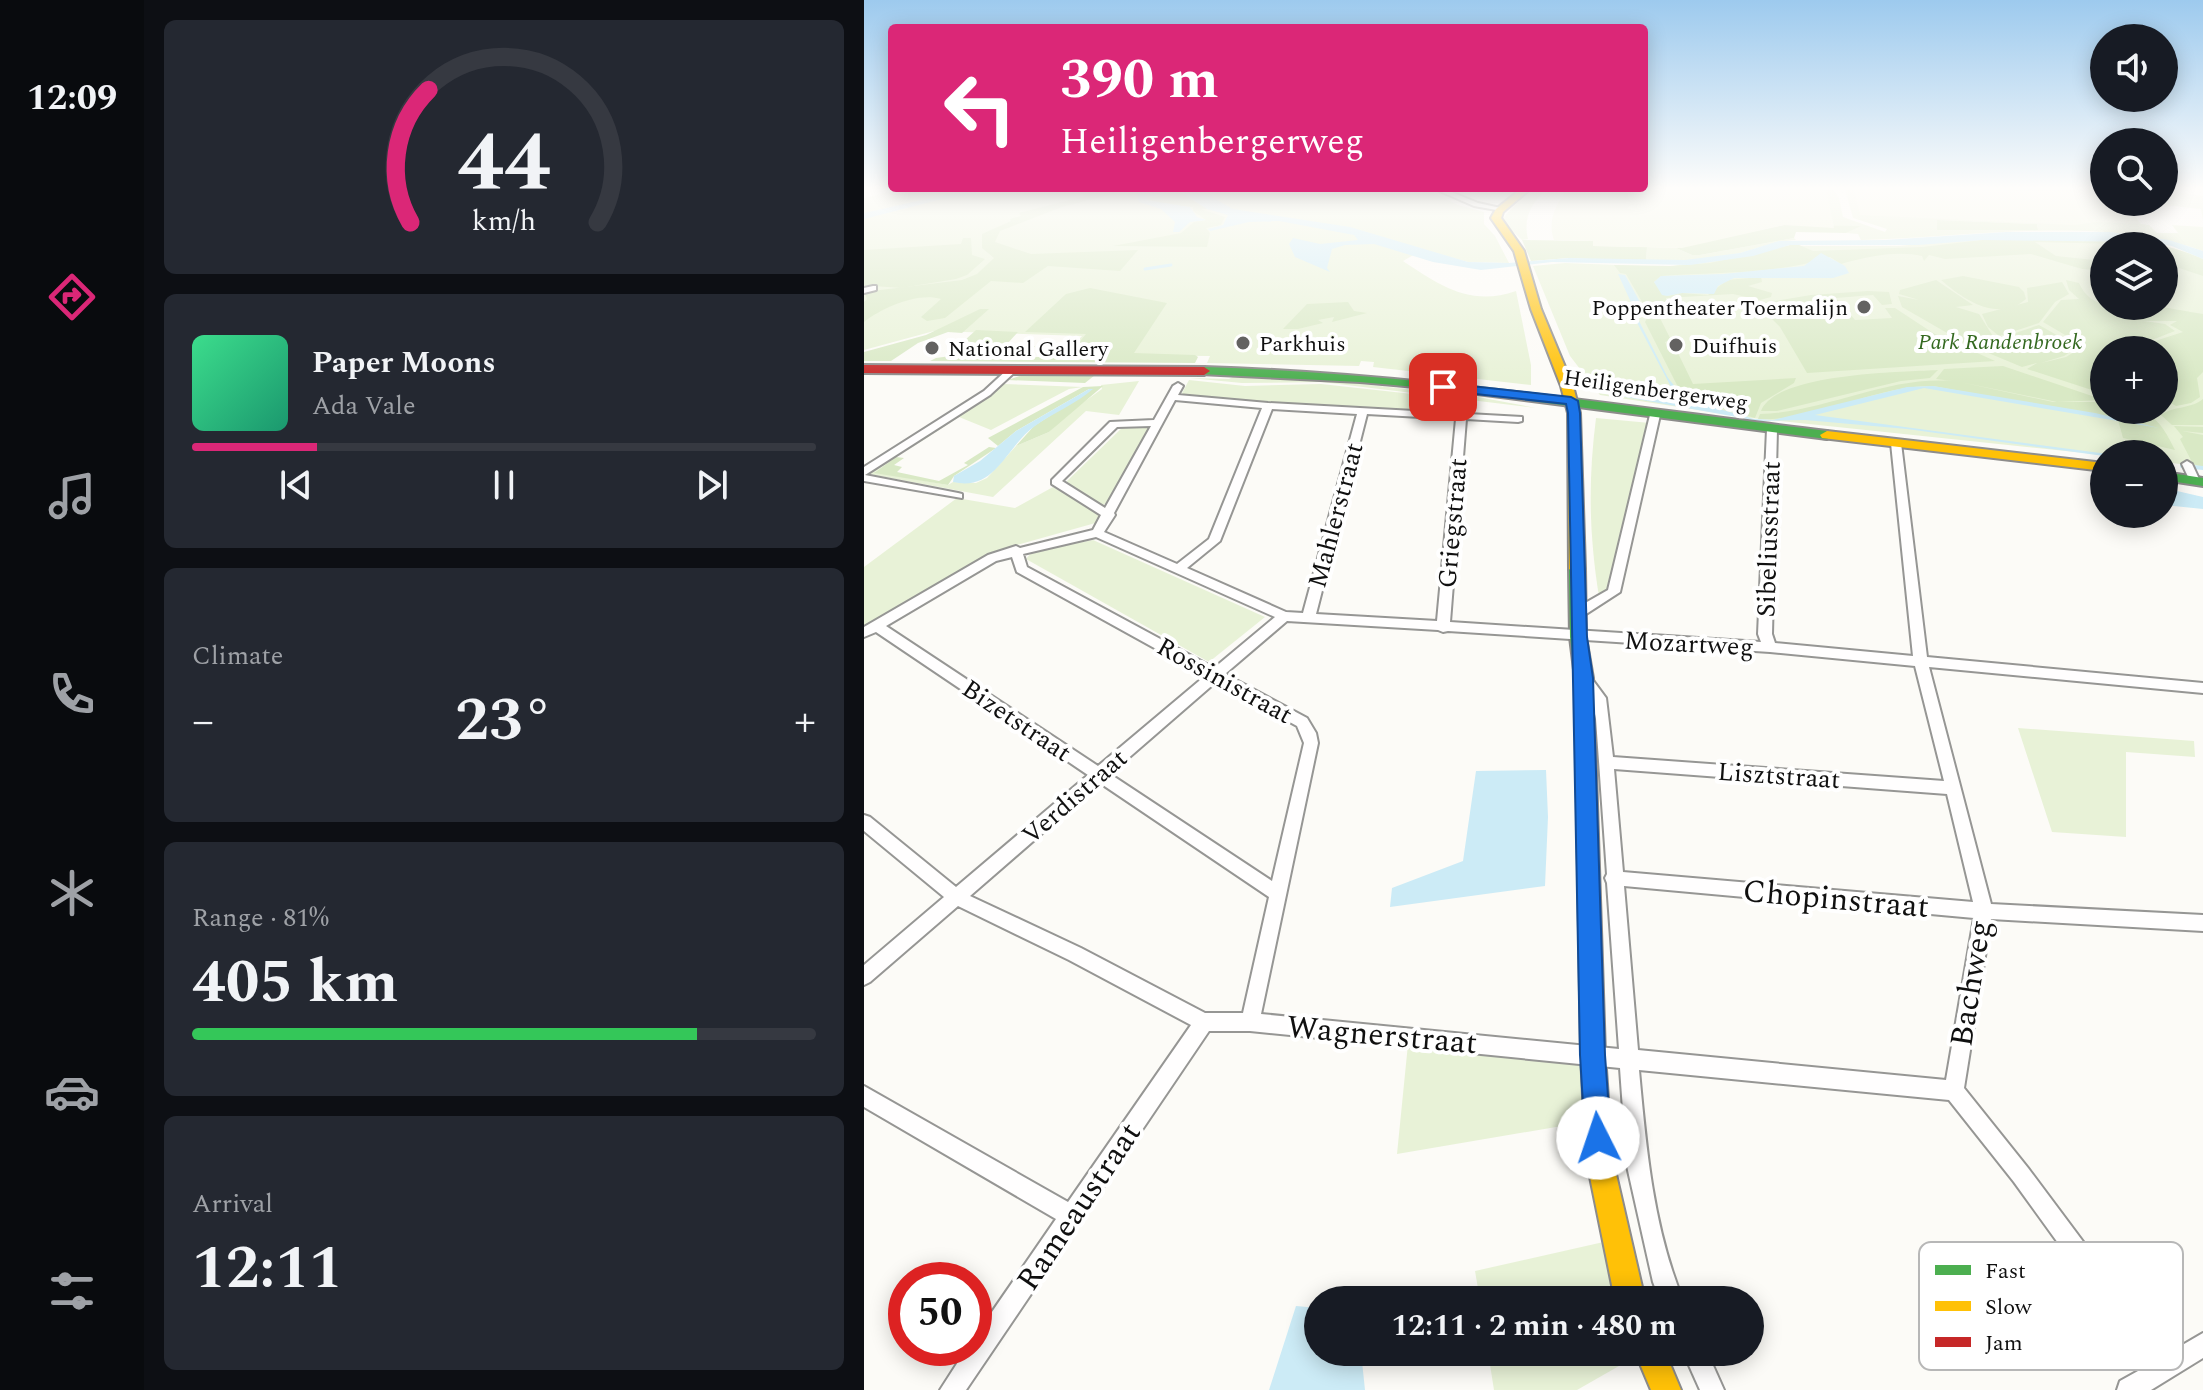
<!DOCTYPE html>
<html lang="en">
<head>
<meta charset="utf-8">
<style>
  :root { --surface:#171b24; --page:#242831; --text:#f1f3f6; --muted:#9ea1a6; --line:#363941; --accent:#db2777 }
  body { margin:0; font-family:Spectral,serif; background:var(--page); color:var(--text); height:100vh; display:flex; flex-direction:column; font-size:30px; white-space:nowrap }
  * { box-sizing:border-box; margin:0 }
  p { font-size:26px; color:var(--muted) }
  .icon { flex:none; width:44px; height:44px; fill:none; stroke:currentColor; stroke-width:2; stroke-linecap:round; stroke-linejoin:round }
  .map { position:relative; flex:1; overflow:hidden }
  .sheet { display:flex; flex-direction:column; gap:20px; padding:20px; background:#0d0f14; width:720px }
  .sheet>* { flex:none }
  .hud { position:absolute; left:24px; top:24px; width:760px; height:168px; border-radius:8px; box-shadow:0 4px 20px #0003; background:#db2777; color:#fff; overflow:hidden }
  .controls { position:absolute; left:1226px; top:24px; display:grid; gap:16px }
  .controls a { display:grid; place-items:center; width:88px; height:88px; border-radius:50%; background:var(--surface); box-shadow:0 4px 20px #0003; font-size:40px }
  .speed { position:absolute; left:24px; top:1262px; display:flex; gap:16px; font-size:40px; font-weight:700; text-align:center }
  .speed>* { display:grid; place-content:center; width:104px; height:104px; border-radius:50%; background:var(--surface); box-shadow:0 4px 20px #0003; line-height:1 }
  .speed .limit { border:12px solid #d22; background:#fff; color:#111 }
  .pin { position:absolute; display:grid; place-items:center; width:68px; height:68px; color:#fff; margin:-34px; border-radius:16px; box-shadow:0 4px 12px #0006 }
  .me { position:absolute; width:88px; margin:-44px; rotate:356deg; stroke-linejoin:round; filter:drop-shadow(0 0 6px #0008) }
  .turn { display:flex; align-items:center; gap:28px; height:168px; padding:0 40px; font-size:36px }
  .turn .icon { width:104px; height:104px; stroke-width:2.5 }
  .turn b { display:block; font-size:56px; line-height:68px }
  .big { font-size:60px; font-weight:700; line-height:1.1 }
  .sheet .widget { flex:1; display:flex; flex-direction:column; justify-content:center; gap:12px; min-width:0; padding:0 28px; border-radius:12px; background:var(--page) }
  .sheet .dial { align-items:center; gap:0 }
  .dial svg { height:208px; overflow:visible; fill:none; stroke:var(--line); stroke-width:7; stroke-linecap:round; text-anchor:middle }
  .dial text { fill:var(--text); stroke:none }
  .song { display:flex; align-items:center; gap:24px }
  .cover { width:96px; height:96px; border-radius:12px; background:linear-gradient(135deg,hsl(150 70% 55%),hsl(160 70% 35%)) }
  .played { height:8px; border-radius:4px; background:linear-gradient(90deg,var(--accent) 20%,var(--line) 20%) }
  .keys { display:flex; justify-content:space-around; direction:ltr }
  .heat { display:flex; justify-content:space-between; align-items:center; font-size:44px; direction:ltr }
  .charge { height:12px; border-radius:6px; background:linear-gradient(90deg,#34c759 81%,var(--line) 0) }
  .trip { position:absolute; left:440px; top:1286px; width:460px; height:80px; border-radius:40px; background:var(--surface); box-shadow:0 4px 20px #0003; font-weight:700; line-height:80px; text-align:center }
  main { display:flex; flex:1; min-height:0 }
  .dock { display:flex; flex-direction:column; width:144px; justify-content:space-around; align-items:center; background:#090b0e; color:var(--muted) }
  .dock .icon { width:56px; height:56px }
  .dock .on { color:var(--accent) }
  .dock b { font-size:36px; color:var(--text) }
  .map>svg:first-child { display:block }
  .green { fill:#e8f2d7; fill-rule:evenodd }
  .forest { fill:#d9e9c5 }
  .pitch { fill:#f1f6e0 }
  .water { fill:#ccebf6 }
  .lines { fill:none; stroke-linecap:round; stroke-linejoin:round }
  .stream-far1 { stroke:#ccebf6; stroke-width:3 }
  .stream { stroke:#ccebf6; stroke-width:4 }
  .street-casing { stroke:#969694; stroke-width:4 }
  .fast-casing { stroke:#8d8c8b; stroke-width:4 }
  .slow-casing { stroke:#8d8c8b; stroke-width:4 }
  .jam-casing { stroke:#8d8c8b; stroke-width:4 }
  .street { fill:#fffefe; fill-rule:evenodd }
  .fast { fill:#4caf50; fill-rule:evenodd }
  .slow { fill:#ffc107; fill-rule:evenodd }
  .jam { fill:#c62828; fill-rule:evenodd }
  .route { fill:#1a73e8; stroke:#114b97; stroke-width:2 }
  .poi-dot { fill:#636261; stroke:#fff; stroke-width:3 }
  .labels { text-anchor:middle; stroke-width:8; stroke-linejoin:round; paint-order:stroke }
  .far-poi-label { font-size:22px; fill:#101010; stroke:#fff; text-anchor:start }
  .far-park-label { font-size:22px; font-style:italic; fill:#346920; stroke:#fff }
  .far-street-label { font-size:22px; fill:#101010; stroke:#fff }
  .street-label { font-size:26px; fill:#101010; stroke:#fff }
  .near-street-label { font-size:32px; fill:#101010; stroke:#fff }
  .key { fill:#fff; stroke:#b7b7b7; stroke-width:2 }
  .key-label { font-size:22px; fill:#101010 }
</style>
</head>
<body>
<main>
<nav class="dock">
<b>12:09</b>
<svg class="icon on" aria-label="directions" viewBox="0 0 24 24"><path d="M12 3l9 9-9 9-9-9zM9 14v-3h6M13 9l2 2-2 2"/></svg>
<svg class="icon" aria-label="music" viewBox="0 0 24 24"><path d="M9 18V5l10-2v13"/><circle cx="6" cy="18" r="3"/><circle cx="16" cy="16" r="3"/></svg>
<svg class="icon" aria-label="phone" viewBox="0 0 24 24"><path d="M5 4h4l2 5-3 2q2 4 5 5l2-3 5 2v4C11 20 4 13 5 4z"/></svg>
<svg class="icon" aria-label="climate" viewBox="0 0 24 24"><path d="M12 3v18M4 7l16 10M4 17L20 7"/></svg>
<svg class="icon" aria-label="car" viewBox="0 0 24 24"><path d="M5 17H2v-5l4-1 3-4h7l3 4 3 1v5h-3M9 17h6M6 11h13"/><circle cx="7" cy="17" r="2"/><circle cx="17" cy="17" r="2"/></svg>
<svg class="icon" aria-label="filters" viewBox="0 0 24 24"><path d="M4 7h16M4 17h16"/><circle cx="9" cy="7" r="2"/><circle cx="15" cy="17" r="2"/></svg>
</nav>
<section class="sheet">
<div class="widget dial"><svg viewBox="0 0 100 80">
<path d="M14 69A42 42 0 1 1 86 69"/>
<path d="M14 69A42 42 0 0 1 21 18" stroke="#db2777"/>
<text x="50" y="56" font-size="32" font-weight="700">44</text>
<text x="50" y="72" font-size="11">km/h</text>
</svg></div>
<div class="widget">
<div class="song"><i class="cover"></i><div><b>Paper Moons</b><p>Ada Vale</p></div></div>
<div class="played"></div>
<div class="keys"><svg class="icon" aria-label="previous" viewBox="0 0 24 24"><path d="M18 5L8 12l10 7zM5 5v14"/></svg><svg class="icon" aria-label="pause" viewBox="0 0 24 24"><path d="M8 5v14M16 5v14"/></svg><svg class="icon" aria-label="next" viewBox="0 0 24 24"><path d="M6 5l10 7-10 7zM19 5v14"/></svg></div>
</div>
<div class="widget"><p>Climate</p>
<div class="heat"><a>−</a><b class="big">23°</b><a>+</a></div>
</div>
<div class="widget"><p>Range · 81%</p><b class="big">405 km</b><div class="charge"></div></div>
<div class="widget"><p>Arrival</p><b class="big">12:11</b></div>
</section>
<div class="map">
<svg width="1339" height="1390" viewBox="0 0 1339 1390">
  <rect width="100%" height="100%" fill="#fcfbf7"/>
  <g class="green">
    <path d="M37,189H561L594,205L620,212V224L631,236L645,263L604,262L558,250L539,261C575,285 606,307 652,291L667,365V385L509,367L510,362L497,361L495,366L343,363L346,356L201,355L218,336L70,331L0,350V198Z"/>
    <path d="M666,189H682C667,204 659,218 664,239L658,240L641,224L640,217Z"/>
    <path d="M960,189H969L975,198L979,217L1021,232L1023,229L989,218L981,189H1240V202H1265L1268,206H1262L1277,224L1285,225L1293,233H1314L1308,225L1339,227V251C1237,214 1104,238 997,240L994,234L982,233L995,226L970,228ZM1073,220L1173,224L1174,229L1073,230Z"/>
    <path d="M1305,191L1339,196V220L1337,209L1272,202H1300V193Z"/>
    <path d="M930,238L932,240C912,241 896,248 876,253C845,260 814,261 782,262L783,247L812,248L828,255H836Z"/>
    <path d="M1117,238C1190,239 1271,228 1339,259V467L1300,462V454L1240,455L887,418L736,395L706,356L669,266L701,263L804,267L924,246H1035ZM1240,246H1300V306H1240ZM1240,350H1300V410H1240Z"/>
    <path d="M371,376L452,379L614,397L672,408L458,382L378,383L326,378L365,379Z"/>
    <path d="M325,380L381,386L457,384L567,396L595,403L593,415L322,397L317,395Z"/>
    <path d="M275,381L255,415L222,411L129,497L5,474L26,458L32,457L11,472L84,485L89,482L112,483L123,478L152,446L185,432L203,414L238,389L237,385Z"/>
    <path d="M139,384L219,387L205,389L127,430L95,417L41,452Z"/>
    <path d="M732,418L786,423L745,594L735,597C725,534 724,481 732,418Z"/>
    <path d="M286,424L288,427L246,502L236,506L200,484L261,425Z"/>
    <path d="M189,487L239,516L235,522L142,548L0,628V567L93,498L151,508Z"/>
    <path d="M229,540L401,617L345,662L162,559L168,552Z"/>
    <path d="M1154,728L1330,741L1331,757L1262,752V837L1188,832Z"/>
    <path d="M544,1044L717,1058L727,1121L533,1154Z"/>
    <path d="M744,1241L758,1300H616L611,1271Z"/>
    <path d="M624,1352H776V1354L713,1390H630Z"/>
  </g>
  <g class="forest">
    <path d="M227,189H268L198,207L136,231L131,242L167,254L274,250L256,271L184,266L159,283L127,281L81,318L63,321L57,317L77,299C53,292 18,308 0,322V302L3,299L0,292L98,280L113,274L130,258L118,248V234L147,221L146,219L157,216L155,213L221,196L215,193Z"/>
    <path d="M296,189H312L343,209H337L361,217L357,225L342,228L346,233L343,247L249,246L317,233L330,222L342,220L329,211V207L311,206L281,199L299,195Z"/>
    <path d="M1073,220L1173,224L1174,230H1073Z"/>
    <path d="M920,225L997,226L982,233L932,232L930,238L836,255H828L812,248Z"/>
    <path d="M99,238H107L108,255L121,259L103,275L92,279L37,288L10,286L0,289V250L97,244Z"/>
    <path d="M658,240L730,241V246L783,247L782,262L705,258L667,261Z"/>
    <path d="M1118,240C1190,241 1271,228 1339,259V276L1312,267H1300L1298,245L1171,242L1192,256L1240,261V271L1218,269L1167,254L1081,259L1065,255L1060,261L1058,256C1033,250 1001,257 977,264L966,257C912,275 853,272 797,276L790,282L804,296L818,293L844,295L863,280L897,277L898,282L884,286L908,293L907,297L896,300L869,294L802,298L805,315L796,318L807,340L801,342L806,351H813L829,384L932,378L930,383L897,403L891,418L824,399L815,389L781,322L785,314L762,274L756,273L750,265L806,266L846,263L926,245L933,244L949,251L1058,247Z"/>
    <path d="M1099,276L1155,287L1160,292L1162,299C1134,323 1100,300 1077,280Z"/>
    <path d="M1072,280L1109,305L1092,307L1115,314L1130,338L1104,345L1038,307L1034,296L1055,300L1035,294L1036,290Z"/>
    <path d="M1202,280L1215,283C1229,314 1258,303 1289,306C1304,307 1323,312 1339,314V372L1333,378L1336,397L1327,403L1312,406L1300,399V350H1279L1288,342L1319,332L1306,325L1313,321H1280L1301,324L1311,331L1285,341L1275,350H1240V394L1163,369L1173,363L1158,367L1110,347L1175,325L1214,347L1200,356L1177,363L1202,357L1220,346L1179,322L1197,300L1215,299L1205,290Z"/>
    <path d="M1198,282L1205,294L1191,302L1175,323L1135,336L1124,327L1118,314L1164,302L1163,288Z"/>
    <path d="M226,288L303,303L270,353L331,355L334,357L331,363L66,361L72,358L115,352L121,344L100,341L112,330L154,332L142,345L171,346L163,357H203L222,334L161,332L202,294Z"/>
    <path d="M1004,291L1025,292L1028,304L1018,305L1009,295L972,298L991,320L1028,318L1021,308H1031L1069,333L1131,361L943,373L916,327L893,304L947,295Z"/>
    <path d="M484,302L490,311L503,313L468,322L470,317L454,320L459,323L434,329H419L443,304Z"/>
    <path d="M116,309H125L98,333L84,332L54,343L27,361H0V352L62,335Z"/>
    <path d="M1139,366L1240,400L1193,402L1096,382L1189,402H1240V410C1282,410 1292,410 1311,450L1259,438L1254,420L1290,426L1069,386C1010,385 954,422 894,419L896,414C962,412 1022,376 1088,381L1072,379L1080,369Z"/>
    <path d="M1074,370L1066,378L1037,381L913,411H897C911,373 1038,372 1074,370Z"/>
    <path d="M161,374L229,375H231L221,383L144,380Z"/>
    <path d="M239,386L185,432L152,446L170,426L228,389H225L152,431L134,446L124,438L219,387Z"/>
    <path d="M1339,399V425H1308L1297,415C1309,406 1327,409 1339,399Z"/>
    <path d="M1310,426L1339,427V433L1318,431L1339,435V467L1329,464L1316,439L1319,437Z"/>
    <path d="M125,447L132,448L90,476L84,485L10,473L32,457L40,458L30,465L38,467L33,472L75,481L104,465L100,463Z"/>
  </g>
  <g class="pitch">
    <path d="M704,189H962L970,228L920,225L818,248L729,246V241L690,240C683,221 692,203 704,189Z"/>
    <path d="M990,189H1120L1240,194V202H1258L1277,224L1233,222L1210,225L996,215Z"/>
  </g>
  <g class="water">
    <path d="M107,189H147L74,200L0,219V213Z"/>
    <path d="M276,189H296L300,195L285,196L282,200L326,207L333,217L342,220L326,222L315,232H309L311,222L297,209L275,202L273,192Z"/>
    <path d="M312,189H333L369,209L486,227L604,262L645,263L705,258L821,260L876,253L915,241L1021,240L1142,232H1246L1305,240L1339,251V259L1308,246L1281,242L1118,240L1054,245H926L889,256L826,265L688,262L617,270L569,262L510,244L481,245L468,249L463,268L466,272L431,257L425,244L429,238L456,244L494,240L490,235L415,221L385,222L346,231L344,229L359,225L364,215L343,209Z"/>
    <path d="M957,253L981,266L985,273L969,278H870L854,286L850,294L818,293L803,296L798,295L790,282L797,276L859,274L940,266Z"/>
    <path d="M754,274L761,275L781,311L773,317L804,378L821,399L890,419L909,420L1043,387L1069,386L1231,413L1295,428L1060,388L951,415L1244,454L1240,456L1043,429L941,420L895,421L745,394L746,390L814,400L770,317L771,311Z"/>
    <path d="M225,389H229C212,404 189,413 171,426C142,446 132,492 89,482L90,476L116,461L152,431Z"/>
    <path d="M1300,488L1339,497V509L1300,505Z"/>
    <path d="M682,770L684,817L681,886L526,907L528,888L599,861L612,771Z"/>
    <path d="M432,1306L454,1308V1352H497L501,1390H405Z"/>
  </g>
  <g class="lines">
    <path class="stream-far1" d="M281,269L307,265"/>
    <path class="stream" d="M1318,466L1339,468"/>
    <defs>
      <g id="street">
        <path d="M571,189H580L614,203L641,209L638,211L610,206Z"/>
        <path d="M9,286H12V290L0,293V288Z"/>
        <path d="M145,368L153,370L126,395L1,475L94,493L98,494V498L0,481V467L120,391Z"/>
        <path d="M314,383L319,386L314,395L404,403L658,417V421L654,422L602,419L586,622L897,642L894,634L903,429L908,426L913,429L908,634L911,643L1049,656L1027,443L1032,440L1037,443L1063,657L1339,683V693L1065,667L1127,904L1339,915V931L1127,919L1100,1088L1164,1168L1303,1354L1339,1333V1358L1287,1390H1253L1256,1381L1283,1366L1150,1182L1085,1100L775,1070C782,1147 789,1227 819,1300H796L789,1282L763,1166L756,1068L386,1031H345L102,1390H76L103,1348H110V1338L192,1219L0,1107V1086L204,1202L327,1025L205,960L94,906L6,982L0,985V965L80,897L0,831V815L6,817L92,887L224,775L12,632L0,637V627L124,555L152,546L156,548L229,530L237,515L188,484V480L246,422L290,420L309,386ZM311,400L398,408L345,539L313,564L240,532L251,515L250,513ZM408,409L493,414L439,613L422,612L323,568L356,541ZM503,414L592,419L573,621L452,614ZM287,426L241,508L198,481L253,427ZM232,537L411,617L350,668L163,567L159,554ZM148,557L153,572L341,676L234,766L22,626L132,561ZM423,621L574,630L579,632L584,631L906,652L1051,666L1080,781L749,757L742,698L725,675H715L713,678L728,699L732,719L743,874L741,878L743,883L755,1049L397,1014L454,743L452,733L443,718L361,674ZM352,682L433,726L440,743L408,881L246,774ZM750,769L1083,794L1109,902L759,872ZM236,783L405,897L379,1013H341L217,948L106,896ZM760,886L1110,918L1082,1080L774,1050Z"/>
        <path d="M791,412L796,415L756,592L719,616H709L708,613L709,610L744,590L786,415Z"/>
        <path d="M1323,461L1328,464L1336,481L1335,483H1327L1326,481L1318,464Z"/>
        <path d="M819,1352H843L860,1390H836Z"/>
      </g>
      <g id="fast">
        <path d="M340,367C549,373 755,406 963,431L970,435L963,439L574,389L496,382L336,374V368Z"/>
        <path d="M1300,472L1339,478V486L1300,480Z"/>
        <path d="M713,564L721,569L722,637L729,678L741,1055L748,1157L744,1166L735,1170L726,1166L722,1157L717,1055L711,678L706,637L705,569Z"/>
      </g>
      <g id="slow">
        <path d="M657,189H666L639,212L637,218L660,251L677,309L709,386L716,413L721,569L713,574L705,569L704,413L697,386L667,309L650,251L627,218L632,209Z"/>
        <path d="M963,431L1240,463V471L958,438L956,435Z"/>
        <path d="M735,1144L744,1148L748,1157L781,1300H751L722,1157L726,1148Z"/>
        <path d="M771,1352H801L817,1390H787Z"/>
      </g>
      <path id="jam" d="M0,365L340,367L346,371L340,375L0,373Z"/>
    </defs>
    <use href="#street" class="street-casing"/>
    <use href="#fast" class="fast-casing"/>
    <use href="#slow" class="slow-casing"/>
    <use href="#jam" class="jam-casing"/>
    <use href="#street" class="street"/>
    <use href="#fast" class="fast"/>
    <use href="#slow" class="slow"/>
    <use href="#jam" class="jam"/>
  </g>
  <linearGradient id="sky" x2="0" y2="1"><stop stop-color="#9dcaee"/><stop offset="0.49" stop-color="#fefdfb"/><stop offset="1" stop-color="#fefdfb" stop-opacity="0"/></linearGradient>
  <rect width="1339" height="384" fill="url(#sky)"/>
  <path class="route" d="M579,383L707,397L714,401L716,413L723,637L729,678L741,1055L747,1138L743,1148L734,1152L725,1148L721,1138L716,1055L704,413L702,404L575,390L573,387Z"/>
  <g class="poi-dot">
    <circle cx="1000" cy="307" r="8"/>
    <circle cx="379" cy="343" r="8"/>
    <circle cx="812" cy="345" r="8"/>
    <circle cx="68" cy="348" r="8"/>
  </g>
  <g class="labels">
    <g class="far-poi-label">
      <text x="984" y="315" text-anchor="end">Poppentheater Toermalijn</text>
      <text x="395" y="351">Parkhuis</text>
      <text x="828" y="353">Duifhuis</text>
      <text x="84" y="356">National Gallery</text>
    </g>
    <g class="far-park-label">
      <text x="1136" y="349">Park Randenbroek</text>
    </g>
    <g class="far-street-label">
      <text transform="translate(792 389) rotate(8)" y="8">Heiligenbergerweg</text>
    </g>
    <g class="street-label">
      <text transform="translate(471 515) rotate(-75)" y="9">Mahlerstraat</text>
      <text transform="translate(588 523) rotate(-85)" y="9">Griegstraat</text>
      <text transform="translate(904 539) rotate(-88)" y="9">Sibeliusstraat</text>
      <text transform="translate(825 643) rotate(3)" y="9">Mozartweg</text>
      <text transform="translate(361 680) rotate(29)" y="9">Rossinistraat</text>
      <text transform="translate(153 720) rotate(34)" y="9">Bizetstraat</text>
      <text transform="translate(915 775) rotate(4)" y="9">Lisztstraat</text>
      <text transform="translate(210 796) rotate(-41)" y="9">Verdistraat</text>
    </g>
    <g class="near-street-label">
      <text transform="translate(972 898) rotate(5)" y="11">Chopinstraat</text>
      <text transform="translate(1106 983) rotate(-81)" y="11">Bachweg</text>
      <text transform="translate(518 1034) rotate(5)" y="11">Wagnerstraat</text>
      <text transform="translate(214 1206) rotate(-56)" y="11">Rameaustraat</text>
    </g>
  </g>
  <rect x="1055" y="1242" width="264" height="128" rx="12" class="key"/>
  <rect x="1071" y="1265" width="36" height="10" fill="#4caf50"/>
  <rect x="1071" y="1301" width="36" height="10" fill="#ffc107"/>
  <rect x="1071" y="1337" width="36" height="10" fill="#c62828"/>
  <g class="key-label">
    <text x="1121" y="1278">Fast</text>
    <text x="1121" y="1314">Slow</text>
    <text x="1121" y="1350">Jam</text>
  </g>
</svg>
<div class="controls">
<a><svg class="icon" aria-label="sound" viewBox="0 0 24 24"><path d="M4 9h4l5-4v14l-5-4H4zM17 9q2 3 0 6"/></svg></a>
<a><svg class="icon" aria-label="search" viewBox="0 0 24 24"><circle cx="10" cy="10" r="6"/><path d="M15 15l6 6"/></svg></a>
<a><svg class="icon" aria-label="layers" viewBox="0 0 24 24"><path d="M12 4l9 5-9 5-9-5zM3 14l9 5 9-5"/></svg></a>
<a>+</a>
<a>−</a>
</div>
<div class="speed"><div class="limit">50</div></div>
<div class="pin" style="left:579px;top:387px;background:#d93025"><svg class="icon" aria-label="arrive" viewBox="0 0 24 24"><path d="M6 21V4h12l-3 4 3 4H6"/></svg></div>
<svg class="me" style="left:734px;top:1138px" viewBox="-20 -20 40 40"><circle r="19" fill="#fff"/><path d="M0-13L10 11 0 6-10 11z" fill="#1a73e8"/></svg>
<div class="trip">12:11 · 2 min · 480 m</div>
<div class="hud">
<div class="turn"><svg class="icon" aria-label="left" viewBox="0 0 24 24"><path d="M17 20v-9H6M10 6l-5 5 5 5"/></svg><div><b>390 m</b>Heiligenbergerweg</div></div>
</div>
</div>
</main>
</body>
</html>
